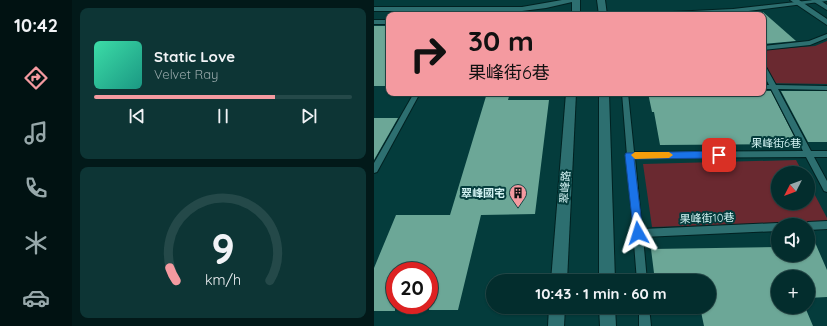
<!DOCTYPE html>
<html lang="en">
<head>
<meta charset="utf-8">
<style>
  :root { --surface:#032d2d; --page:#0d3535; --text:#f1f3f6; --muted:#97a8aa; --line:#244949; --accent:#f49aa0 }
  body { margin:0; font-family:Quicksand,"Noto Sans TC",sans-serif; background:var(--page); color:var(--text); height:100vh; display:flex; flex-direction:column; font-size:15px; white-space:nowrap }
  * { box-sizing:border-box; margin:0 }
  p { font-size:13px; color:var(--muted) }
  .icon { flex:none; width:22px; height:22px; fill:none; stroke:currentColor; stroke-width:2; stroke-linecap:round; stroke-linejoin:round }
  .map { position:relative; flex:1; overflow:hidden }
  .side { display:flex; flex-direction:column; gap:8px; padding:8px; background:#021919; width:302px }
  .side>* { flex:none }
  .guide { position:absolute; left:12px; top:12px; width:380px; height:84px; border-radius:8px; box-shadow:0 1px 3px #0004,0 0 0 1px var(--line); background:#f49aa0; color:#111; overflow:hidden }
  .needle { width:26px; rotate:228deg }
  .controls { position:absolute; left:397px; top:166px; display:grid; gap:8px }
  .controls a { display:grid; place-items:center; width:44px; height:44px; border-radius:50%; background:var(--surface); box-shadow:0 1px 3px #0004,0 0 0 1px var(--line); font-size:20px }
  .speed { position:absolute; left:12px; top:262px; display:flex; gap:8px; font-size:20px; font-weight:700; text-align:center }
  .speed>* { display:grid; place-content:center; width:52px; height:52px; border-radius:50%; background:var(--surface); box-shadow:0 1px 3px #0004,0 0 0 1px var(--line); line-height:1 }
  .speed .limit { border:6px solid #d22; background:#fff; color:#111 }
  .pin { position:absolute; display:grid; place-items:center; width:34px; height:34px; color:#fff; margin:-17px; border-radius:8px; box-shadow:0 2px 6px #0006 }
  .me { position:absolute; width:44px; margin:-22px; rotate:354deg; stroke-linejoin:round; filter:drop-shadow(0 0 3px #0008) }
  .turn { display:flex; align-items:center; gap:14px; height:84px; padding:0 16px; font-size:18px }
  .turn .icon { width:52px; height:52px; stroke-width:2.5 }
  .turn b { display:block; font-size:28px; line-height:34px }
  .side .tile { flex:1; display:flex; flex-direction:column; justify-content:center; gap:6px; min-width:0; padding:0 14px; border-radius:8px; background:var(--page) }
  .side .dial { align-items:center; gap:0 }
  .dial svg { height:104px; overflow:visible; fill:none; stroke:var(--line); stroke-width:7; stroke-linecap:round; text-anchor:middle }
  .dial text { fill:var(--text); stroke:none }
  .song { display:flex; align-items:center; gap:12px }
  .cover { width:48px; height:48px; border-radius:6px; background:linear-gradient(135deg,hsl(160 70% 55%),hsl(170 70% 35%)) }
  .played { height:4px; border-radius:2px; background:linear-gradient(90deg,var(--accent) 70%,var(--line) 70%) }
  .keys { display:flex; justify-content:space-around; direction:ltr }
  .trip { position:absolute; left:112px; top:274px; width:230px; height:40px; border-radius:20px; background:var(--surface); box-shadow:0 1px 3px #0004,0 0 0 1px var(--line); font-weight:700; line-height:40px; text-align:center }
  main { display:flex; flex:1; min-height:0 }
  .tabs { display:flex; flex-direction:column; width:72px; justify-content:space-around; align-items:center; background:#011212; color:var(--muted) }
  .tabs .icon { width:28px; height:28px }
  .tabs .selected { color:var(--accent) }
  .tabs b { font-size:18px; color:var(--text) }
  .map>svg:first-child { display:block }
  .green { fill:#6a2930 }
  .building { fill:#6ca797 }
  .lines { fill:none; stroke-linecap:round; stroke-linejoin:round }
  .lane-casing { stroke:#002121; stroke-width:2 }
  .street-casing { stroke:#002121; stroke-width:2 }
  .lane { fill:#2d6f70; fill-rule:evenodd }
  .street { fill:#2d6f70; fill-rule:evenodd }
  .route { fill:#1a73e8; stroke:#114b97 }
  .slow { fill:#f59e0b }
  .labels { text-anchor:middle; stroke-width:4; stroke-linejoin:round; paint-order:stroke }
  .street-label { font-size:11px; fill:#d4f4f4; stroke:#043c3c }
  .poi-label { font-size:11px; font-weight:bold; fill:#d4f4f4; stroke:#043c3c; text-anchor:end }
</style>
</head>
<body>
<main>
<nav class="tabs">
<b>10:42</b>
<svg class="icon selected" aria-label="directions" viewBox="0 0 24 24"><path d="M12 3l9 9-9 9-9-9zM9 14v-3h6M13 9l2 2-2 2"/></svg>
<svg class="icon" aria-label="music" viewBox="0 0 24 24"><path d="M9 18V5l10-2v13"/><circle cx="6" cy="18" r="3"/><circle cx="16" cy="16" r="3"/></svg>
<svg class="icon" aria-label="phone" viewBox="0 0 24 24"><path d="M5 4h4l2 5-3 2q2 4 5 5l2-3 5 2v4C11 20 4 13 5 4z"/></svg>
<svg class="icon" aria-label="climate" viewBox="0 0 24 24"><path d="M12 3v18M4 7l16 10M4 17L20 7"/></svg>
<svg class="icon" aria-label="car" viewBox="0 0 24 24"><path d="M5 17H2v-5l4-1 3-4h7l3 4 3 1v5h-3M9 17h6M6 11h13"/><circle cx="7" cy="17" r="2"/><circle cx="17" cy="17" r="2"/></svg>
</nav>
<section class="side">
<div class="tile">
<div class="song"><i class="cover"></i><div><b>Static Love</b><p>Velvet Ray</p></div></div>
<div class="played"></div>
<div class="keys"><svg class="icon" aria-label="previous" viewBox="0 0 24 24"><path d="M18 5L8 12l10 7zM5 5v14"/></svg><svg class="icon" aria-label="pause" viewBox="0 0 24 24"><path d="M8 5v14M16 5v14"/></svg><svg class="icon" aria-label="next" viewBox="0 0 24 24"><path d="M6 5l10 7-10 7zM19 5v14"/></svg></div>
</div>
<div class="tile dial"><svg viewBox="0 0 100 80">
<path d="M14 69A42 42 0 1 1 86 69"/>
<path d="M14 69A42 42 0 0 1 9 59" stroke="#f49aa0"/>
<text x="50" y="56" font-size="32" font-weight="700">9</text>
<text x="50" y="72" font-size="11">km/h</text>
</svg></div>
</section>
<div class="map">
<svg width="453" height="326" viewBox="0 0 453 326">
  <rect width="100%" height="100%" fill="#043c3c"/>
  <g class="green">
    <path d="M453,41V84L389,83V50L441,46Z"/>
    <path d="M422,160L429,173H404V203H434V182L453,218V222L278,227L269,164Z"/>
  </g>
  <g class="building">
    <path d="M389,12L422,41L389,44Z"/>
    <rect x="0" y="26" width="15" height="60"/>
    <path d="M389,91H397L423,142H414L415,144L286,145L280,112H278L274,93H389Z"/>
    <path d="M407,91H453V142H434Z"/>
    <path d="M113,93H136L134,100H175L161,214L107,215L84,310H55V271H21V311H0V268L22,215H76Z"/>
    <path d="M0,118H24L0,160Z"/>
    <path d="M434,231H436L453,270V297L434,298V277H404V307H431L439,326H330L326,307H335V281H281L277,249L404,247V255H434Z"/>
  </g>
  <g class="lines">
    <defs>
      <g id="lane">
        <path d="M440,0H453V1L359,13L275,15L278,13L359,9Z"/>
        <rect x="0" y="20" width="15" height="4"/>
        <path d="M453,34V38L436,45L389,50V46L435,41Z"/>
        <path d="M389,65L392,67L402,85L453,86V90L404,89L437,151H453V157H440L453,181V192L450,191L432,157L261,158L268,229L404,223L408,225H404V231L269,237L273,281H263L248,93H254L260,152L429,151L397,89H389V85H395L389,73Z"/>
        <path d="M40,93H46L3,172L0,173V163Z"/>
        <path d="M453,221V229L434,230V225H430L434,222Z"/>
        <path d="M265,307H275L277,326H265Z"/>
      </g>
      <g id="street">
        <path d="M188,0H206V15H198V2L172,8L148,11H0V7H148Z"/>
        <path d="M223,0H231L233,15H225Z"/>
        <path d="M416,0H425L453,19V25Z"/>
        <path d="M437,0H446L453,5V10Z"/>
        <path d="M192,93H202L193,281H177Z"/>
        <path d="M225,93H235L241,281H225Z"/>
        <path d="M175,307H191L190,326H174Z"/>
        <path d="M225,307H241L242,326H226Z"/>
      </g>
    </defs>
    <use href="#lane" class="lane-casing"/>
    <use href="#street" class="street-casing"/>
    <use href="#lane" class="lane"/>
    <use href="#street" class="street"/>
  </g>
  <path class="route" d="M345,151L349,155L345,158L260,159L269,233L268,237L264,238L260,237L251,155L252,153Z"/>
  <path class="slow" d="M261,152H295L299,155L295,158L261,159L257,155Z"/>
  <defs>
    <symbol id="building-pin" viewBox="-11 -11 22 30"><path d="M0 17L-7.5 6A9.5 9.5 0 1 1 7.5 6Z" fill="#f49aa0" stroke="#043c3c"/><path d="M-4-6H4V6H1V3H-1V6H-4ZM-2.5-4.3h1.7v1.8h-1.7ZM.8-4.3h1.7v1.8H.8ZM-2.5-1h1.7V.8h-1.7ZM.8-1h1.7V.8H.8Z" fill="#111"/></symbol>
  </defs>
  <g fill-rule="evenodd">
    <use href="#building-pin" x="134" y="183" width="20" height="27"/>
  </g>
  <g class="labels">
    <g class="street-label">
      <text x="402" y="147">果峰街6巷</text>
      <text transform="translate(191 187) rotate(-86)" y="4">翠峰路</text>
      <text transform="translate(333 218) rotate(-2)" y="4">果峰街10巷</text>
    </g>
    <g class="poi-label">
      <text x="131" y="197">翠峰國宅</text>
    </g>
  </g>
</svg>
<div class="controls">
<a><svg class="needle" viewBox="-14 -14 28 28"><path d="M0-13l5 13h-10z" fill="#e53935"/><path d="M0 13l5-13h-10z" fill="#97a8aa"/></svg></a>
<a><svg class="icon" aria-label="sound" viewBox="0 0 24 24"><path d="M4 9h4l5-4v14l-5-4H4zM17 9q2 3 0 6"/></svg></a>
<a>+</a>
</div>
<div class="speed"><div class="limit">20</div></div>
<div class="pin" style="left:345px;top:155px;background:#d93025"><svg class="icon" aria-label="arrive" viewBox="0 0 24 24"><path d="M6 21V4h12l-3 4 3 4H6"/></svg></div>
<svg class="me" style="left:264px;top:233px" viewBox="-20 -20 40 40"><path d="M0-17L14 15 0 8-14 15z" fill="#1a73e8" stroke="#fff" stroke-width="4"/></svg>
<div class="trip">10:43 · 1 min · 60 m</div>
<div class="guide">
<div class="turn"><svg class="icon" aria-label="right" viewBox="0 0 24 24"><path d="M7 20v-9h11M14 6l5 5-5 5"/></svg><div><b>30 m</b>果峰街6巷</div></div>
</div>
</div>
</main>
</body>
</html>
